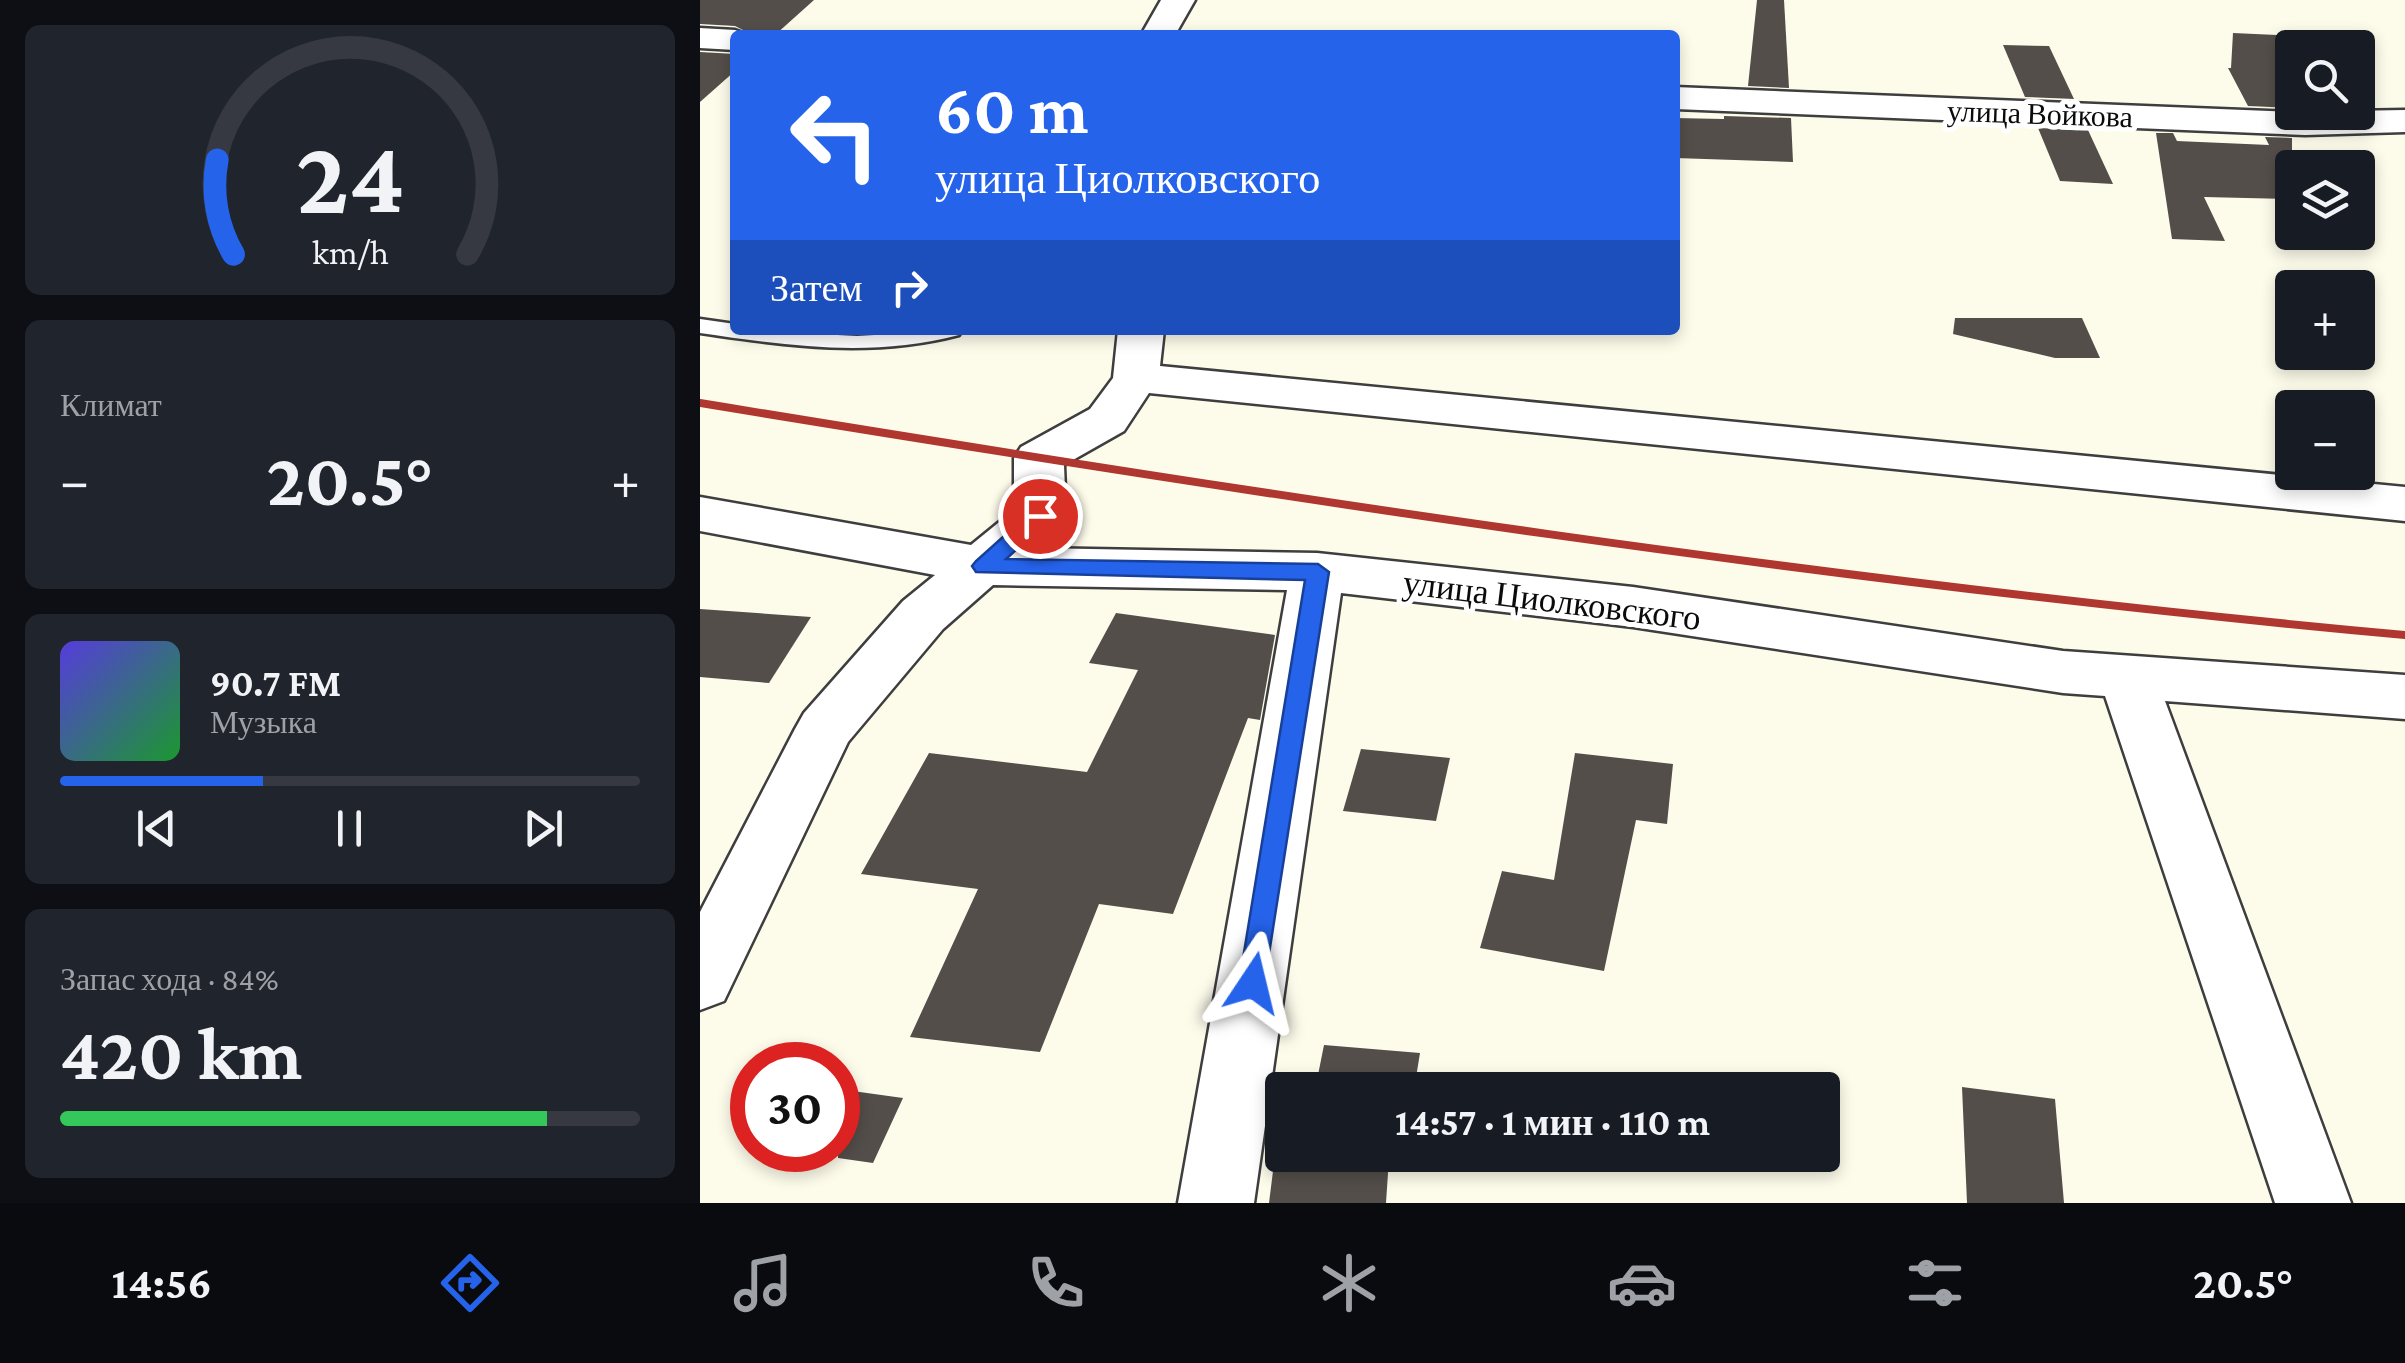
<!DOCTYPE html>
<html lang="ru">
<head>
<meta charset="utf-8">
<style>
  :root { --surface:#171b24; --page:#20242c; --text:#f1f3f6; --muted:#9ea1a6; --line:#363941; --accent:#2563eb }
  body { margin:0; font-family:"Crimson Pro",serif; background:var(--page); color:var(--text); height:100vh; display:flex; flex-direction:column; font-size:38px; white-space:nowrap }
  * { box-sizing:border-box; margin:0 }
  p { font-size:32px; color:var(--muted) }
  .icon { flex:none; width:55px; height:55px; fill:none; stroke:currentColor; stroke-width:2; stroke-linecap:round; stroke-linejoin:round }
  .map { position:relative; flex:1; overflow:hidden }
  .details { display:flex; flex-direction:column; gap:25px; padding:25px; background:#0d0f14; width:700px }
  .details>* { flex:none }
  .guide { position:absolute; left:30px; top:30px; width:950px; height:305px; border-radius:10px; box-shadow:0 5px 15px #0003; background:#2563eb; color:#fff; overflow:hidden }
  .tools { position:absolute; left:1575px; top:30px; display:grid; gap:20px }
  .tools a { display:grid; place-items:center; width:100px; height:100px; border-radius:10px; background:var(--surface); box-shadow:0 5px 15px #0003; font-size:50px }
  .speed { position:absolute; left:30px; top:1042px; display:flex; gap:20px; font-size:50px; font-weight:700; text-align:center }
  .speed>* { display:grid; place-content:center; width:130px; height:130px; border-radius:50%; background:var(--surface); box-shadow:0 5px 15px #0003; line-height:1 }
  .speed .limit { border:15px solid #d22; background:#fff; color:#111 }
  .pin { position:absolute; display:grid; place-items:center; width:85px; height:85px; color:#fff; margin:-42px; border:5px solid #fff; border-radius:50%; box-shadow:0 2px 10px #0007 }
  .me { position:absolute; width:110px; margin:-55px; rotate:10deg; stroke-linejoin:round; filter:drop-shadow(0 0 8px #0008) }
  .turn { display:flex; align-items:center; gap:35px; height:210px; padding:0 40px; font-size:45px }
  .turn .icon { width:130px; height:130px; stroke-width:2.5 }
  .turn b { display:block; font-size:70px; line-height:85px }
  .then { display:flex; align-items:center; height:95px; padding:0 40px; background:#0003; gap:20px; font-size:38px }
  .big { font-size:75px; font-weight:700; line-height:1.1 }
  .details .widget { flex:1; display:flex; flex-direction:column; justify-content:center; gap:15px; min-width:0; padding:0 35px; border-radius:15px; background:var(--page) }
  .details .dial { align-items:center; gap:0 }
  .dial svg { height:260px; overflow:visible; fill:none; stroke:var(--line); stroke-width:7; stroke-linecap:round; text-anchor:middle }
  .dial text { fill:var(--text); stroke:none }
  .song { display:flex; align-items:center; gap:30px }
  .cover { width:120px; height:120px; border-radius:15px; background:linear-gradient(135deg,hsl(250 70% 55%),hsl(130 70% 35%)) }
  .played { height:10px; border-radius:5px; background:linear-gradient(90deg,var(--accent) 35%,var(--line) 35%) }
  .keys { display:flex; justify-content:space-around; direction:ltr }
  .heat { display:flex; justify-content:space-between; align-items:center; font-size:55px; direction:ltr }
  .charge { height:15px; border-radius:8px; background:linear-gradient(90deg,#34c759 84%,var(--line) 0) }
  .trip { position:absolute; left:565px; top:1072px; width:575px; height:100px; border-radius:10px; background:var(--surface); box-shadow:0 5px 15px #0003; font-weight:700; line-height:100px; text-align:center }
  .tab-bar { display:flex; height:160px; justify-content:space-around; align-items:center; background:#090b0e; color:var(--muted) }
  .tab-bar .icon { width:70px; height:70px }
  .tab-bar .current { color:var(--accent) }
  .tab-bar b { font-size:45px; color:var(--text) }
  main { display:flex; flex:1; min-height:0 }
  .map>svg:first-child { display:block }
  .building { fill:#534e49 }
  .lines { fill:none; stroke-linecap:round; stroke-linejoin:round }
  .service-casing { stroke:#3e3e3e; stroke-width:5 }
  .minor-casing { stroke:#3e3e3e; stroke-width:5 }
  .service { fill:#fff; fill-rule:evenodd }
  .minor { fill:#fff; fill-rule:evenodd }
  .rail { stroke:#af3730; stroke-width:8 }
  .route { fill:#2563eb; stroke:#184099; stroke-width:2.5 }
  .labels { text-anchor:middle; stroke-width:10; stroke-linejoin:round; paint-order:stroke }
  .far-street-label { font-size:30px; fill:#0b0b0b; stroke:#fff }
  .street-label { font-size:35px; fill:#0b0b0b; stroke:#fff }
</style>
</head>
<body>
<main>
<section class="details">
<div class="widget dial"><svg viewBox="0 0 100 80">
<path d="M14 69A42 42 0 1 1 86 69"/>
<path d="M14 69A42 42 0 0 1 9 40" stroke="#2563eb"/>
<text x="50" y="56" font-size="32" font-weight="700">24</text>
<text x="50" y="72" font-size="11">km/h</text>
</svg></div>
<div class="widget"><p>Климат</p>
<div class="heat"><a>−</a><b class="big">20.5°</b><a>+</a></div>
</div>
<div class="widget">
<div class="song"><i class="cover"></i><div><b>90.7 FM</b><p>Музыка</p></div></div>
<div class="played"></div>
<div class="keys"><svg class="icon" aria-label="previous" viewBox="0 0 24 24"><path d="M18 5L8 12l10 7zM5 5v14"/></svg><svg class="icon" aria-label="pause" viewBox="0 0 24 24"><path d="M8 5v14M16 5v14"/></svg><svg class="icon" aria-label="next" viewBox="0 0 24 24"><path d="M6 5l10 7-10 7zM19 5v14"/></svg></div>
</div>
<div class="widget"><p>Запас хода · 84%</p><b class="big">420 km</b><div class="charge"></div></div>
</section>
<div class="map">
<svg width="1705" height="1203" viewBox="0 0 1705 1203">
  <rect width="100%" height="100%" fill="#fdfceb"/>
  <g class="building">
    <path d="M0,0H114L75,35H53L35,26L0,24Z"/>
    <path d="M1057,0H1084L1089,88L1048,86Z"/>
    <path d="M1533,33L1644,38L1648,48H1592V108L1548,106L1528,68H1531Z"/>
    <path d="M1303,45L1349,46L1374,99L1325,97Z"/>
    <path d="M0,52L35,54V71L0,102Z"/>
    <path d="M1024,116L1091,118L1093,162L975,158V118L1024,119Z"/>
    <path d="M1338,128L1388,130L1413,184L1360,181Z"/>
    <path d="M1456,133H1473L1477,141L1569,145L1565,137L1592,138V199L1504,197L1525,241L1472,239Z"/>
    <path d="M1255,318H1382L1400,358H1355L1253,334Z"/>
    <path d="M0,609L111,617L69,683L0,677Z"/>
    <path d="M416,613L575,635L560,720L548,718L473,914L399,904L340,1052L210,1037L278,889L161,874L229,753L387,772L438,670L389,663Z"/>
    <path d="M661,749L750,758L736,821L643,811Z"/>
    <path d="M875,753L973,764L967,824L936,820L904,971L780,948L802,871L854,880Z"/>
    <path d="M624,1045L720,1053L714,1090H615Z"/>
    <path d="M1262,1087L1355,1099L1364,1203H1267Z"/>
    <path d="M138,1089L203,1098L173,1163L138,1158Z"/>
    <path d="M575,1155H704L703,1159L689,1158L686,1203H569Z"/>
  </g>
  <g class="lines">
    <defs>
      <path id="service" d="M0,319L35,324V330L157,336L262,330L259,335C171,358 89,346 0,333Z"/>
      <g id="minor">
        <path d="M461,0H495L475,35H441Z"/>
        <path d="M0,28L35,30L49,35H35V50L0,48Z"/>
        <path d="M975,87L1592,112L1705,110V132L1605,135L975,109Z"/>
        <path d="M418,330H464L460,366L1705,487V521L449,393L424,431L364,465L366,516L335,548L617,553L933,587L1363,651L1705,675V719L1465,701L1651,1203H1575L1405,696L1363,693L933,627L641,593L554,1203H478L587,590L293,585L243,629L148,742L24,1001L0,1010V912L95,729L104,713L203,601L235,575L0,531V497L271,545L314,510V458L321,447L390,409L413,378Z"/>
      </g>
    </defs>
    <use href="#service" class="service-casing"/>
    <use href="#minor" class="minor-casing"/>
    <use href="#service" class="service"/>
    <use href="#minor" class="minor"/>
    <path class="rail" d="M0,403C567,496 1133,583 1705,635"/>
  </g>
  <path class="route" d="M340,509L348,511L351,516L348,521L306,559L618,564L629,572L563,992L553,995L543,992L539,983L605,580L276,572L272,566L276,561L332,511Z"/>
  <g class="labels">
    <g class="far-street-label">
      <text transform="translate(1340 114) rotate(2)" y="10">улица Войкова</text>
    </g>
    <g class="street-label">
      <text transform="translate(852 600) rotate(7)" y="12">улица Циолковского</text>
    </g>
  </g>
</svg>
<div class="tools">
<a><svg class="icon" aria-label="search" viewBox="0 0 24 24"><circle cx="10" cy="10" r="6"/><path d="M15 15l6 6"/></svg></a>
<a><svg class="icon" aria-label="layers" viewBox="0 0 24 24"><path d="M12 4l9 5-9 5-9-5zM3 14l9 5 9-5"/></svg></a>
<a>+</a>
<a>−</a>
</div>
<div class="speed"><div class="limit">30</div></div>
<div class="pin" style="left:340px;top:516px;background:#d93025"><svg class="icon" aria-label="arrive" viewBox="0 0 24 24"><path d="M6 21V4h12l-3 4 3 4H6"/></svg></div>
<svg class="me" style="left:553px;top:983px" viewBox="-20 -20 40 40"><path d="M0-17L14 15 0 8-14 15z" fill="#2563eb" stroke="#fff" stroke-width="4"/></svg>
<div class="trip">14:57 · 1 мин · 110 m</div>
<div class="guide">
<div class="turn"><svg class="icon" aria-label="left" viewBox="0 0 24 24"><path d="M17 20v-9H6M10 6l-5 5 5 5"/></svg><div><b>60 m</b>улица Циолковского</div></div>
<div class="then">Затем<svg class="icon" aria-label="right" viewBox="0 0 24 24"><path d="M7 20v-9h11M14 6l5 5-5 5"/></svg></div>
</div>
</div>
</main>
<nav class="tab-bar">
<b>14:56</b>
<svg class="icon current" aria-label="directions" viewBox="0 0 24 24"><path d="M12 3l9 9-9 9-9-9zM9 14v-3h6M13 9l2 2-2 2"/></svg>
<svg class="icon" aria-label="music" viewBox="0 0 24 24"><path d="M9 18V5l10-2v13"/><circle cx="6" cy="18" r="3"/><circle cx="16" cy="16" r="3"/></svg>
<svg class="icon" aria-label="phone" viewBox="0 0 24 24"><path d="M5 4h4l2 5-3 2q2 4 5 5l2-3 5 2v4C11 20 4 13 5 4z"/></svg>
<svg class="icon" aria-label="climate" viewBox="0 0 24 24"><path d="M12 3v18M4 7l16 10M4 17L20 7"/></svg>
<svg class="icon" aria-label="car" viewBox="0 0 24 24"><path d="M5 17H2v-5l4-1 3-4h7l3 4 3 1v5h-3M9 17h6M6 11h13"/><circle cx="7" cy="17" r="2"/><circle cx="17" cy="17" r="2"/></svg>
<svg class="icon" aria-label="filters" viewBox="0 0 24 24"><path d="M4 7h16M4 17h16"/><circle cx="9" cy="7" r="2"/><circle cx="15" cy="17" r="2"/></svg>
<b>20.5°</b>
</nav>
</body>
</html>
